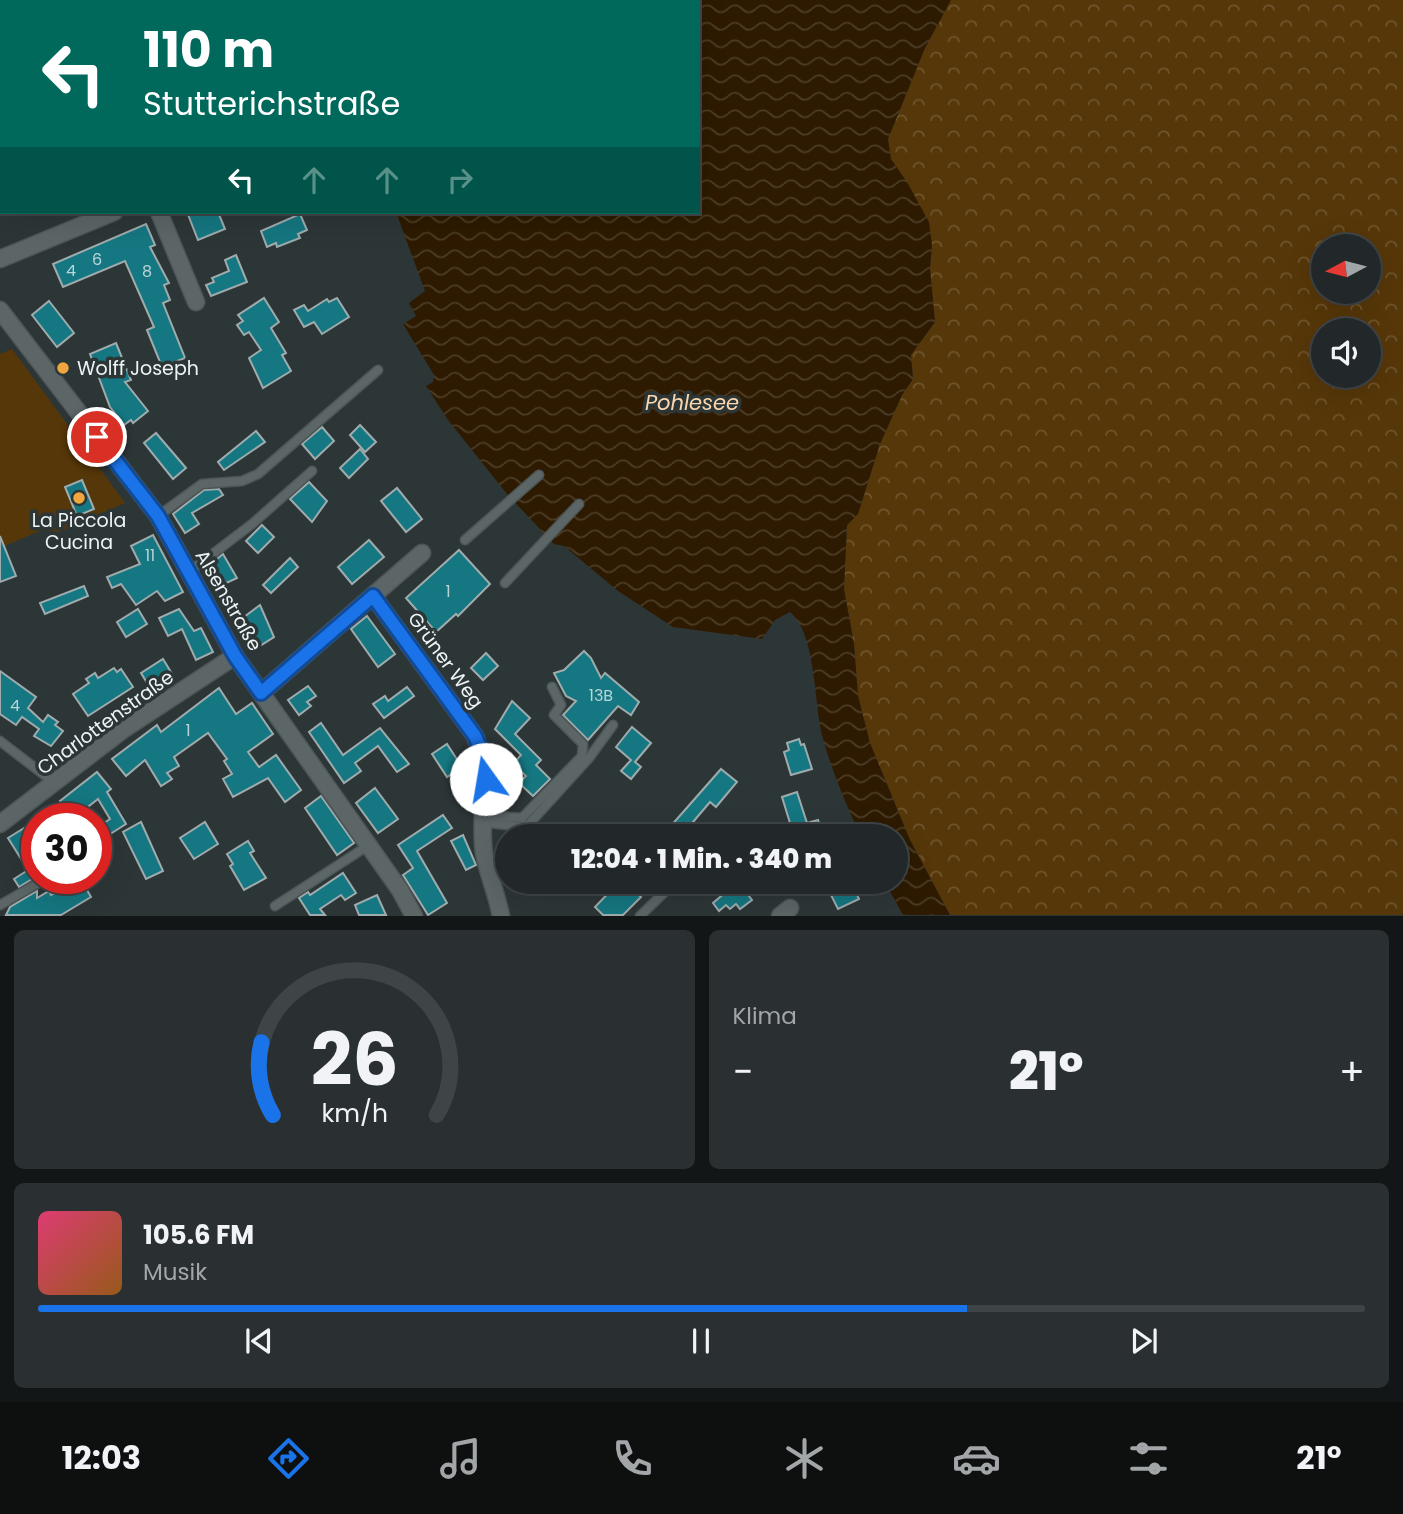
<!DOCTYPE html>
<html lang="de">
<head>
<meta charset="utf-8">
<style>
  :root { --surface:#222829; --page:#2a3031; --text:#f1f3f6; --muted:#a2a6a8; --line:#3f4446; --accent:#1a73e8 }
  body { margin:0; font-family:Poppins,sans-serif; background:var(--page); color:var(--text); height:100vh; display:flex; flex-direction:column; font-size:26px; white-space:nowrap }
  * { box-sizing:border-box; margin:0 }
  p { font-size:23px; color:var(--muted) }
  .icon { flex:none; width:38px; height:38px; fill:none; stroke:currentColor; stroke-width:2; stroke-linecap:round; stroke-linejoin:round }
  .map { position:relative; height:916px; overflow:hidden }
  .drawer { display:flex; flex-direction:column; gap:14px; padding:14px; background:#131617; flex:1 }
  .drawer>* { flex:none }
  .guide { position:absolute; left:0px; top:0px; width:700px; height:214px; box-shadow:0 7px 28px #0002,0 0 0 2px var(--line); background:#00695c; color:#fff; overflow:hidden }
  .needle { width:46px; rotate:263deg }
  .buttons { position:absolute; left:1311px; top:234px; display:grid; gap:14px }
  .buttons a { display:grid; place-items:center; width:70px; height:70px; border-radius:50%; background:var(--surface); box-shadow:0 7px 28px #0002,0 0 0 2px var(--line); font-size:35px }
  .speed { position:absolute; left:21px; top:803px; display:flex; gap:14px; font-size:35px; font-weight:700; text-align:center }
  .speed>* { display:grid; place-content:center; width:91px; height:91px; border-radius:50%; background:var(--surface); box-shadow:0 7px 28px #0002,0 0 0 2px var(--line); line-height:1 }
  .speed .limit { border:10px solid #d22; background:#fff; color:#111 }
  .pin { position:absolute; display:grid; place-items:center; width:60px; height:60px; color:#fff; margin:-30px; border:4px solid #fff; border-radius:50%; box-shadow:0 2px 7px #0007 }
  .me { position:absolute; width:77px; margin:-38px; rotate:347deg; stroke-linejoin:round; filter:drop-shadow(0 0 5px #0008) }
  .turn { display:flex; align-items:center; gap:24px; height:147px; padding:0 28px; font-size:32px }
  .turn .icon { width:91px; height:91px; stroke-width:2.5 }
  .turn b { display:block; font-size:49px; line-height:60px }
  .lanes { display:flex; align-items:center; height:66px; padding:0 28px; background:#0003; justify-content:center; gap:35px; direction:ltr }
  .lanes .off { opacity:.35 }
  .big { font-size:52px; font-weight:800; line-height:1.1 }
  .drawer .card { flex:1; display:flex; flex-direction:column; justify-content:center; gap:10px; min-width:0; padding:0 24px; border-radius:10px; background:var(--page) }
  .drawer .dial { align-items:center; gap:0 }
  .dial svg { height:182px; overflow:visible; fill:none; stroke:var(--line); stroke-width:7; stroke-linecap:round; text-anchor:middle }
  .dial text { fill:var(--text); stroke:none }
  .song { display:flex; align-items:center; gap:21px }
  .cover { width:84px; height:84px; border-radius:10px; background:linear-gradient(135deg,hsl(340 70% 55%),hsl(30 70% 35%)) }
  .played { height:7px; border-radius:4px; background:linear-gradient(90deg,var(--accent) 70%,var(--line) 70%) }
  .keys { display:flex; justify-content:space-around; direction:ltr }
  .heat { display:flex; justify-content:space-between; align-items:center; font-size:38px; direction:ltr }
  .drawer .tiles { flex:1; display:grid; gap:14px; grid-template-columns:1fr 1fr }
  .card:last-child { grid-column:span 2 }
  .trip { position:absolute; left:495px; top:824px; width:413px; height:70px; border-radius:35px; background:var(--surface); box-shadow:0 7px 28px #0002,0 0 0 2px var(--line); font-weight:800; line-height:70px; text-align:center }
  .dock { display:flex; height:112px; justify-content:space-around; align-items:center; background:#0e1010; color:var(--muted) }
  .dock .icon { width:49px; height:49px }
  .dock .on { color:var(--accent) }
  .dock b { font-size:32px; color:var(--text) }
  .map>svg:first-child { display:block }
  .park { fill:url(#park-crowns); fill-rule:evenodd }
  .pitch { fill:#563709 }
  .water { fill:url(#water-waves) }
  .building { fill:#157781; stroke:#a0abad; stroke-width:2 }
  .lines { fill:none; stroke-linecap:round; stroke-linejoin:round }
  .service-casing { stroke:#4d5657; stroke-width:11 }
  .minor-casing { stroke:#4d5657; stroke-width:19 }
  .service { stroke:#5c6667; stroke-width:8 }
  .minor { stroke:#5c6667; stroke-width:16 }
  .route-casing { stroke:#114b97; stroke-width:18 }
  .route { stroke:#1a73e8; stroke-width:12 }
  .poi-dot { fill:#f0a63e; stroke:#2d3637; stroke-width:2.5 }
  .labels { text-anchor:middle; stroke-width:7; stroke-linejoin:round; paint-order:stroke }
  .number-label { font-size:16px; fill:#b8d5d8 }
  .poi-label { font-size:19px; fill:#eef4f5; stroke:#2d3637; text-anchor:start }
  .street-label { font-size:19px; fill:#eef4f5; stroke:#2d3637 }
  .water-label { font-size:21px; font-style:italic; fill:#fbd7ad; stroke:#2d3637 }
</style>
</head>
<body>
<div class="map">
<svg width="1403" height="916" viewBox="0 0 1403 916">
  <defs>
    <pattern id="park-crowns" width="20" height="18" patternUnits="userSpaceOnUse" patternTransform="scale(1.75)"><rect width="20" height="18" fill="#563709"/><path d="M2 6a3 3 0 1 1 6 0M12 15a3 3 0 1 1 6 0" fill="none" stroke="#6f552d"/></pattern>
    <pattern id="water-waves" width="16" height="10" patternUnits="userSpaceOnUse" patternTransform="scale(1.75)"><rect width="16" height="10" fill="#2d1a00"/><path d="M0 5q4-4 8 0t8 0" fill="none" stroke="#4c3c26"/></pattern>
  </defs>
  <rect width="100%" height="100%" fill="#2d3637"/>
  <path class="park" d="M951,0H1403V915H950L910,840L870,743L858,696L854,644L844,589L847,525L858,514L880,444L902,395L913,379L911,355L935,322L930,269L932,245L907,182L891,159L888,139L925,48ZM1323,247H1368V292H1323ZM1323,331H1368V376H1323Z"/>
  <path class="pitch" d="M12,349L125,503L59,532L42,530L0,548V354Z"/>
  <path class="water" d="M462,0H951L925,48L888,139L891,159L907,182L929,222L932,245L930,269L935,322L911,355L913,379L902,395L880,444L858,514L847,525L844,589L854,644L858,696L870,743L910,840L950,915H903L885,882H896V836H861C846,805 831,769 822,735C814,701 816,634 790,612L775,620L762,639L673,627L618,591L564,546L554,544L507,494L448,420L426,386L433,382L434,375L403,324L416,316L409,303L425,291L396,212H698V2Z"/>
  <g class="building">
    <path d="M187,212H218L225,229L198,240Z"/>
    <path d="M300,214L307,230L298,234L300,238L277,247L276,243L267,247L261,231Z"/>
    <path d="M146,224L155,245L150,247L169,283L164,285L170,300L163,303L185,358L162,367L147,330L154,327L125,261L63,287L53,264Z"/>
    <path d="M236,255L247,282L211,296L206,285L214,282L212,278L229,271L225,260Z"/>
    <path d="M264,298L279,322L271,328L286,353L282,355L291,371L263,388L249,358L261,350L249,332L244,335L237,325L243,321L238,315Z"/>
    <path d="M337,298L349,317L322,334L314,322L304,327L294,310L304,305L308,311L327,299L329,302Z"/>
    <path d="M49,301L74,333L57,347L32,315Z"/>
    <path d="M116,343L131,380L125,382L148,411L133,423L131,420L124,425L110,407L90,354Z"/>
    <path d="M360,425L376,442L365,452L350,435Z"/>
    <path d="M322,427L334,441L315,459L302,444Z"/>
    <path d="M256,431L265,442L224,470L218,462Z"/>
    <path d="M156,433L186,468L173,479L144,443Z"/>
    <path d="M360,449L368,459L349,478L340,468Z"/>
    <path d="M82,480L94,509L77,516L65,487Z"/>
    <path d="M309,482L327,501L312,522L290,499Z"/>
    <path d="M397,488L422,519L406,532L381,501Z"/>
    <path d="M219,489L223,495L192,513L199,524L185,533L173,514L204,490Z"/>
    <path d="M262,525L274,537L258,553L246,541Z"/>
    <path d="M153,535L183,592L165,601L157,591L136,605L121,584L112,588L107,577L140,564L131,546Z"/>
    <path d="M0,536L16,576L0,582Z"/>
    <path d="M369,540L384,557L352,584L338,567Z"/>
    <path d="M459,550L490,584L458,616L456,614L436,632L406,598Z"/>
    <path d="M223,554L237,578L222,585L211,564Z"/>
    <path d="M290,558L298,567L271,593L263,585Z"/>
    <path d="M84,586L88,596L45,614L40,603Z"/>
    <path d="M260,605L274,637L255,649L240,620Z"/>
    <path d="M138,609L147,624L126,637L117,622Z"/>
    <path d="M179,609L194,631L201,628L213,652L196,660L182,629L168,636L159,618Z"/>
    <path d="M367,616L395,654L378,667L351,629Z"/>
    <path d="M584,651L591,658L601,678L605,673L639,702L631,715L618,706L588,740L563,715L576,701L566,696L554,673L564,670Z"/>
    <path d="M486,653L498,666L483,680L471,668Z"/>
    <path d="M163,659L174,677L152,691L141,673Z"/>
    <path d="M114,668L117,672L121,669L133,687L88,716L73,694L89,683L86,679L95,673L98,678Z"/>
    <path d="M0,671L36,697L28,708L43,722L48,715L58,722L55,725L63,731L51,746L34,736L39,729L22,717L16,725L0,714Z"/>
    <path d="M308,686L316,696L307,702L311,706L299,715L288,700Z"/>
    <path d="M407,687L414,696L384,718L373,704L385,696L388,701Z"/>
    <path d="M219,688L236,714L252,703L273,734L248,752L259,767L276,755L301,790L285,802L268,778L233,797L223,779L232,774L224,761L227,759L208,733L174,757L179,766L167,773L172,779L161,786L145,760L126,776L112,759L157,725L161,732Z"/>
    <path d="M512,701L530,718L515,734L541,760L536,765L550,779L533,796L519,783L526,776L513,764L521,755L495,729Z"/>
    <path d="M321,723L343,755L380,728L409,764L397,772L378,746L355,763L361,771L344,783L309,732Z"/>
    <path d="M632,727L651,743L635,762L641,767L631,779L621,771L631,760L616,747Z"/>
    <path d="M799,739L801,745L804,744L812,769L791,775L784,752L789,750L787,743Z"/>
    <path d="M447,744L462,767L447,777L432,754Z"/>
    <path d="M721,769L737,782L716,807L710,802L693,822L709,836H662Z"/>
    <path d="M97,772L111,789L107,792L126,824L96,843V828L110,819L98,799L79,814L83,819H38L62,804L60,801Z"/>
    <path d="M375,788L398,819L378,833L356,803Z"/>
    <path d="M797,792L807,823L818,820L823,836H794L782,797Z"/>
    <path d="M321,796L354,843L337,855L305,808Z"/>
    <path d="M443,815L452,828L417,851L447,903L428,915L403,875L413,868L398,845Z"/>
    <path d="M37,820V876L19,887L14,879L28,870L8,838Z"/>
    <path d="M141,822L163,871L146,879L123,832Z"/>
    <path d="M205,822L218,844L194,859L180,838Z"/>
    <path d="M463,835L476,865L466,870L451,841Z"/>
    <path d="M248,841L254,851L250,853L266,878L244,890L230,866L233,864L227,854Z"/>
    <path d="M343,873L356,893L345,900L341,895L320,909L325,915H310L299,898L308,892L310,895Z"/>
    <path d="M80,878L91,897L61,915H6L10,907L37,891V898L49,891L51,895Z"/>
    <path d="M619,882H626L641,897L623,915H603L595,907Z"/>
    <path d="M738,882L752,900L740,909L736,904L730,909L726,905L719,911L713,903Z"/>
    <path d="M833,882H851L859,899L838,909L826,885Z"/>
    <path d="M377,895L386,915H359L355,905Z"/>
  </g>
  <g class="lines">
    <defs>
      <g id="service">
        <path d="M192,2L196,0"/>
        <path d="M0,72L2,77"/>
        <path d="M158,516L202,484L242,481L258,474L378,370"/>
        <path d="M465,540L539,475"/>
        <path d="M189,572L252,524L312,471"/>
        <path d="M505,583L579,504"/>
        <path d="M0,741L56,784"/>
        <path d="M483,815L522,818L582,756L583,744L554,715L561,705L552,687"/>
        <path d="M483,822L522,827L529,824L589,758L613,725"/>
        <path d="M0,905L47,878"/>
        <path d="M275,906L369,845"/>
        <path d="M640,916L675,882"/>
      </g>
      <g id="minor">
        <path d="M159,212L196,302"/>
        <path d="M0,259L114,212"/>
        <path d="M0,310L158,516L235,656L400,890L414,916"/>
        <path d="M373,596L475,736C493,780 478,809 484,853C488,874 497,895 501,916"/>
        <path d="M261,693L422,553"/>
        <path d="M0,824L124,729L235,656"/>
        <path d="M780,916L790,908"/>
      </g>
    </defs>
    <use href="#service" class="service-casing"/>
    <use href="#minor" class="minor-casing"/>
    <use href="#service" class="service"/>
    <use href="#minor" class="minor"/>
  </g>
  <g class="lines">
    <defs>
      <path id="route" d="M97,437L158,516L235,656L261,693L373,596L475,736L484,757L486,779"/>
    </defs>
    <use href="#route" class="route-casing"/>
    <use href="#route" class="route"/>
  </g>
  <g class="poi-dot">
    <circle cx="63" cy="368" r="7"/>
    <circle cx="79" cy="498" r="7"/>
  </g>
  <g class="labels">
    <g class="number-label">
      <text x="97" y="265">6</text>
      <text x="71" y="276">4</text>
      <text x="147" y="277">8</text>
      <text x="150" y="561">11</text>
      <text x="448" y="597">1</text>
      <text x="601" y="701">13B</text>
      <text x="15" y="711">4</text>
      <text x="188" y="736">1</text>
    </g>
    <g class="poi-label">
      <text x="77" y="375">Wolff Joseph</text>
      <text x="79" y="527" text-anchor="middle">La Piccola<tspan x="79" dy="22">Cucina</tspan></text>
    </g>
    <g class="street-label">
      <text transform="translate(229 600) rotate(60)" y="7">Alsenstraße</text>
      <text transform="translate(446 660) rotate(54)" y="7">Grüner Weg</text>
      <text transform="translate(105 722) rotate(-36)" y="7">Charlottenstraße</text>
    </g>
    <g class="water-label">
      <text x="692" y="410">Pohlesee</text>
    </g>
  </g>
</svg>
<div class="buttons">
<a><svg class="needle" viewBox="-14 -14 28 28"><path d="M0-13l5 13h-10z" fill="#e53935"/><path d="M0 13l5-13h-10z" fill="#a2a6a8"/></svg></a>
<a><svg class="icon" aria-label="sound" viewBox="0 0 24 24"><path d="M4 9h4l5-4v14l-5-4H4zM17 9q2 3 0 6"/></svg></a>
</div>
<div class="speed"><div class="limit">30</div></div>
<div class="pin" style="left:97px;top:437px;background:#d93025"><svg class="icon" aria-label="arrive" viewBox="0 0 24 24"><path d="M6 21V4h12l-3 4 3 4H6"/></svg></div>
<svg class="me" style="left:486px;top:779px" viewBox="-20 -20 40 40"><circle r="19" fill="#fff"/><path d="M0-13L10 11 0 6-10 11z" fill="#1a73e8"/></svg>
<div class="trip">12:04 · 1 Min. · 340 m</div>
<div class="guide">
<div class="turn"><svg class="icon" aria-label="left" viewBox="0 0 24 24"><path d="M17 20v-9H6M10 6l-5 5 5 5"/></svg><div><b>110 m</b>Stutterichstraße</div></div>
<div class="lanes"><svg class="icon" aria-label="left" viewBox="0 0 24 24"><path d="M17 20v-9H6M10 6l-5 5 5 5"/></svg><svg class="icon off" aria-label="ahead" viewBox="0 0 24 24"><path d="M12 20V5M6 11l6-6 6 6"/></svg><svg class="icon off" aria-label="ahead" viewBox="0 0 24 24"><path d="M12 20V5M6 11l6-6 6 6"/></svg><svg class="icon off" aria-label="right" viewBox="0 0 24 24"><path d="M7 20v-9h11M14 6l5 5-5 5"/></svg></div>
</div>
</div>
<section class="drawer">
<div class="tiles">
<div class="card dial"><svg viewBox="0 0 100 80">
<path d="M14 69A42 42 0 1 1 86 69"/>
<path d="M14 69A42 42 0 0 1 9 37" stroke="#1a73e8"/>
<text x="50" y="56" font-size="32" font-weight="700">26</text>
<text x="50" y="72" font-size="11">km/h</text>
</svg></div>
<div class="card"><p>Klima</p>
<div class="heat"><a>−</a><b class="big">21°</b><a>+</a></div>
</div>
<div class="card">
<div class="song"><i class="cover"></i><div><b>105.6 FM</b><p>Musik</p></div></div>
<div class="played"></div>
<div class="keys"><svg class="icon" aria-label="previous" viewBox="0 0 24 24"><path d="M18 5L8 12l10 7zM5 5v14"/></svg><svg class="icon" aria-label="pause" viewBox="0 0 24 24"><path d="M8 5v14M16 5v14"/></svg><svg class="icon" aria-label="next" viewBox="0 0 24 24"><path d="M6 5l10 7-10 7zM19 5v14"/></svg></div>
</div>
</div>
</section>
<nav class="dock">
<b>12:03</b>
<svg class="icon on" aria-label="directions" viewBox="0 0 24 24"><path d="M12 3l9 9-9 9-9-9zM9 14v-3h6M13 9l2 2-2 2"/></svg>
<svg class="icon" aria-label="music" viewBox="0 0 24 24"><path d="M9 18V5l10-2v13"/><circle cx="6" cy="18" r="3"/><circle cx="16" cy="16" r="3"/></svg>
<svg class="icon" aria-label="phone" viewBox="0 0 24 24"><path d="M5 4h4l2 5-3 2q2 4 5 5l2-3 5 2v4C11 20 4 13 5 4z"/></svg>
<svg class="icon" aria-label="climate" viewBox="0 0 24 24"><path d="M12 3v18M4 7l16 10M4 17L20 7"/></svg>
<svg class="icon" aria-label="car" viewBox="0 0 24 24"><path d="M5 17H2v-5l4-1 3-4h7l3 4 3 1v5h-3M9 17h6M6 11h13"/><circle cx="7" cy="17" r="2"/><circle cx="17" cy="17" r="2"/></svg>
<svg class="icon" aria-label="filters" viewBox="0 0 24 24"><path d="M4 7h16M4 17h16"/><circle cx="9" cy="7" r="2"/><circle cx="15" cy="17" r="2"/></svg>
<b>21°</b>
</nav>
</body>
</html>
